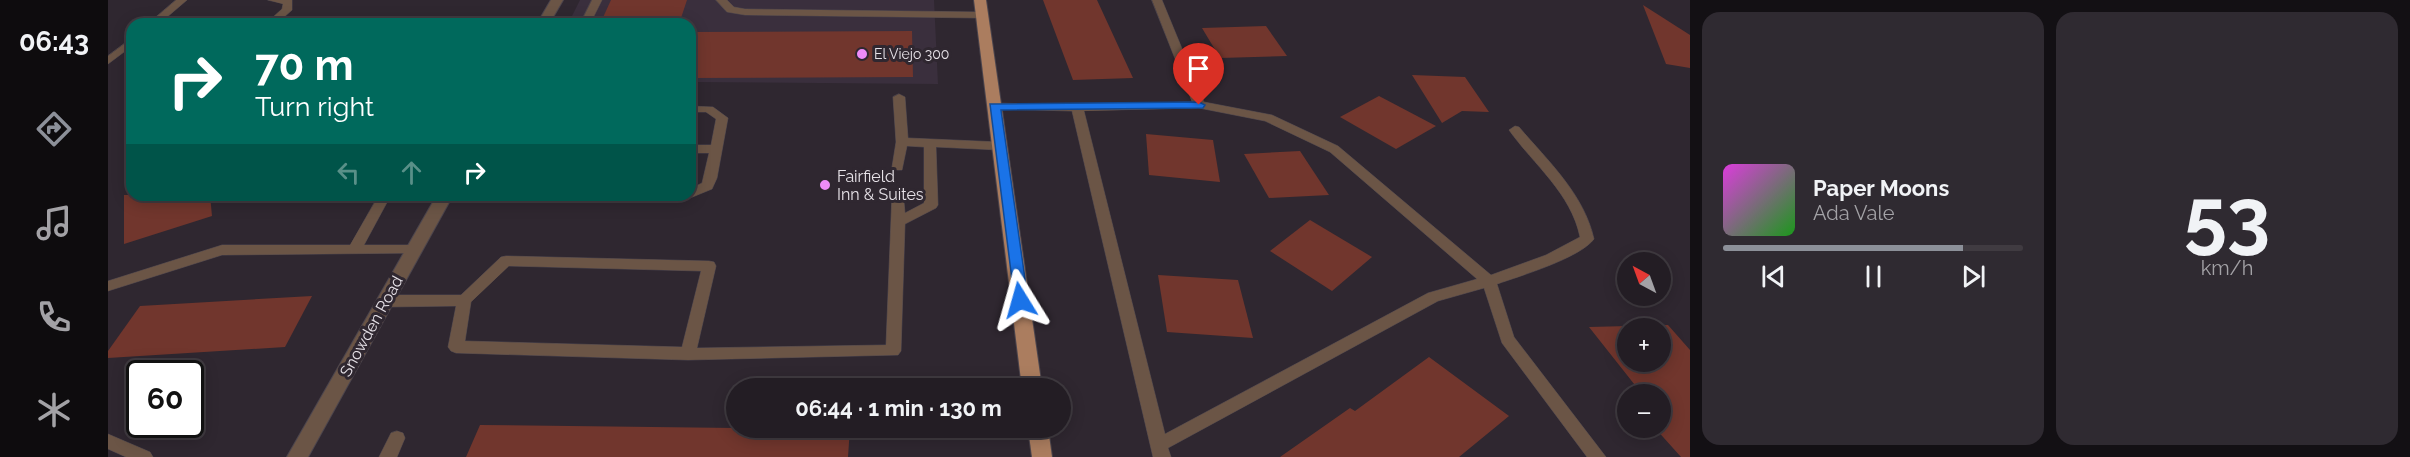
<!DOCTYPE html>
<html lang="en">
<head>
<meta charset="utf-8">
<style>
  :root { --surface:#231d24; --page:#2f2a31; --text:#f1f3f6; --muted:#a3a2a6; --line:#403b41; --accent:#8c9099 }
  body { margin:0; font-family:Raleway,sans-serif; background:var(--page); color:var(--text); height:100vh; display:flex; flex-direction:column; font-size:22px; white-space:nowrap }
  * { box-sizing:border-box; margin:0 }
  p { font-size:20px; color:var(--muted) }
  .icon { flex:none; width:33px; height:33px; fill:none; stroke:currentColor; stroke-width:2; stroke-linecap:round; stroke-linejoin:round }
  .map { position:relative; flex:1; overflow:hidden }
  .sheet { display:flex; flex-direction:column; gap:12px; padding:12px; background:#131014; width:720px }
  .sheet>* { flex:none }
  .top-card { position:absolute; left:18px; top:18px; width:570px; height:183px; border-radius:18px; box-shadow:0 3px 15px #0003,0 0 0 2px var(--line); background:#00695c; color:#fff; overflow:hidden }
  .needle { width:39px; rotate:319deg }
  .tools { position:absolute; left:1509px; top:252px; display:grid; gap:12px }
  .tools a { display:grid; place-items:center; width:54px; height:54px; border-radius:50%; background:var(--surface); box-shadow:0 3px 15px #0003,0 0 0 2px var(--line); font-size:30px }
  .speed { position:absolute; left:18px; top:360px; display:flex; gap:12px; font-size:30px; font-weight:700; text-align:center }
  .speed>* { display:grid; place-content:center; width:78px; height:78px; border-radius:50%; background:var(--surface); box-shadow:0 3px 15px #0003,0 0 0 2px var(--line); line-height:1 }
  .speed .limit { border:3px solid #111; border-radius:9px; background:#fff; color:#111 }
  .pin { position:absolute; display:grid; place-items:center; width:51px; height:51px; color:#fff; margin:-62px -26px; border-radius:50% 50% 50% 0; rotate:-45deg; box-shadow:0 0 6px #0007 }
  .pin .icon { rotate:45deg }
  .me { position:absolute; width:66px; margin:-33px; rotate:352deg; stroke-linejoin:round; filter:drop-shadow(0 0 4px #0008) }
  .turn { display:flex; align-items:center; gap:21px; height:126px; padding:0 30px; font-size:27px }
  .turn .icon { width:78px; height:78px; stroke-width:2.5 }
  .turn b { display:block; font-size:42px; line-height:51px }
  .lanes { display:flex; align-items:center; height:57px; padding:0 30px; background:#0003; justify-content:center; gap:30px; direction:ltr }
  .lanes .off { opacity:.35 }
  .sheet .widget { flex:1; display:flex; flex-direction:column; justify-content:center; gap:9px; min-width:0; padding:0 21px; border-radius:18px; background:var(--page) }
  .sheet .dial { align-items:center; gap:0 }
  .dial b { font-size:78px; line-height:1 }
  .song { display:flex; align-items:center; gap:18px }
  .cover { width:72px; height:72px; border-radius:9px; background:linear-gradient(135deg,hsl(300 70% 55%),hsl(120 70% 35%)) }
  .played { height:6px; border-radius:3px; background:linear-gradient(90deg,var(--accent) 80%,var(--line) 80%) }
  .keys { display:flex; justify-content:space-around; direction:ltr }
  .sheet .tiles { flex:1; display:grid; gap:12px; grid-template-columns:repeat(2,1fr) }
  .trip { position:absolute; left:618px; top:378px; width:345px; height:60px; border-radius:30px; background:var(--surface); box-shadow:0 3px 15px #0003,0 0 0 2px var(--line); font-weight:700; line-height:60px; text-align:center }
  main { display:flex; flex:1; min-height:0 }
  .menu { display:flex; flex-direction:column; width:108px; justify-content:space-around; align-items:center; background:#0e0c0e; color:var(--muted) }
  .menu .icon { width:42px; height:42px }
  .menu .on { color:var(--accent) }
  .menu b { font-size:27px; color:var(--text) }
  .map>svg:first-child { display:block }
  .built { fill:#3a2f3d }
  .building { fill:#71362d; fill-rule:evenodd }
  .lines { fill:none; stroke-linecap:round; stroke-linejoin:round }
  .service-casing { stroke:#4c454d; stroke-width:1 }
  .minor-casing { stroke:#4c454d; stroke-width:2 }
  .primary-casing { stroke:#4c454d; stroke-width:2 }
  .service { fill:#6b5546; fill-rule:evenodd }
  .minor { fill:#6b5546; fill-rule:evenodd }
  .primary { fill:#ab7d5f; fill-rule:evenodd }
  .route { fill:#1a73e8; stroke:#114b97; stroke-width:1.5 }
  .poi-dot { fill:#ee8cf8; stroke:#2f2730; stroke-width:2 }
  .labels { text-anchor:middle; stroke-width:6; stroke-linejoin:round; paint-order:stroke }
  .far-poi-label { font-size:14px; fill:#e7e2e8; stroke:#2f2730; text-anchor:start }
  .poi-label { font-size:16px; fill:#e7e2e8; stroke:#2f2730; text-anchor:start }
  .street-label { font-size:16px; fill:#e7e2e8; stroke:#2f2730 }
</style>
</head>
<body>
<main>
<nav class="menu">
<b>06:43</b>
<svg class="icon on" aria-label="directions" viewBox="0 0 24 24"><path d="M12 3l9 9-9 9-9-9zM9 14v-3h6M13 9l2 2-2 2"/></svg>
<svg class="icon" aria-label="music" viewBox="0 0 24 24"><path d="M9 18V5l10-2v13"/><circle cx="6" cy="18" r="3"/><circle cx="16" cy="16" r="3"/></svg>
<svg class="icon" aria-label="phone" viewBox="0 0 24 24"><path d="M5 4h4l2 5-3 2q2 4 5 5l2-3 5 2v4C11 20 4 13 5 4z"/></svg>
<svg class="icon" aria-label="climate" viewBox="0 0 24 24"><path d="M12 3v18M4 7l16 10M4 17L20 7"/></svg>
</nav>
<div class="map">
<svg width="1582" height="457" viewBox="0 0 1582 457">
  <rect width="100%" height="100%" fill="#2f2730"/>
  <path class="built" d="M472,0H826L830,84L582,82V24H460Z"/>
  <g class="building">
    <path d="M503,0H579L571,24H492Z"/>
    <path d="M935,0H989L1025,78L965,80Z"/>
    <path d="M1535,5L1582,35V68L1558,64Z"/>
    <path d="M1158,26L1179,56L1112,58L1094,28Z"/>
    <path d="M804,31L805,77L582,78V32Z"/>
    <path d="M1304,75L1357,77L1381,112L1354,111L1334,123Z"/>
    <path d="M1271,96L1328,126L1288,149L1232,117Z"/>
    <path d="M1038,134L1105,140L1112,182L1041,175Z"/>
    <path d="M1192,151L1221,195L1161,198L1136,154Z"/>
    <path d="M16,195H102L104,216L16,244Z"/>
    <path d="M1202,220L1264,257L1224,291L1162,251Z"/>
    <path d="M1050,275L1130,280L1145,338L1059,332Z"/>
    <path d="M204,296L177,347L0,358V351L32,306Z"/>
    <path d="M1560,325L1582,350V457H1573L1547,428H1559L1552,419V394H1534L1481,327ZM1520,328H1552V362H1520Z"/>
    <path d="M1321,357L1401,416L1351,457H1172L1242,408L1247,411Z"/>
    <path d="M372,425L628,428H742L740,457H358Z"/>
  </g>
  <g class="lines">
    <defs>
      <g id="service">
        <path d="M68,0H79L51,24H40Z"/>
        <path d="M160,0H184V10L175,18L182,24C174,24 169,25 164,18L174,9L175,4Z"/>
        <path d="M484,0H494L482,24H472Z"/>
        <path d="M608,0H619L626,7L637,9L873,12L878,15L873,18L637,15L619,12Z"/>
        <path d="M1044,0H1054L1096,102L1164,115L1230,146L1383,275L1438,255L1472,237C1463,193 1426,165 1401,130L1407,126L1411,127C1440,161 1476,194 1486,239C1472,258 1412,276 1389,284L1406,337L1498,457H1479L1394,343L1376,288L1330,301L1060,448L1063,457H1045L964,111L886,109L880,106L886,103L969,105L1084,102ZM1091,108L1157,121L1222,152L1369,279L1320,293L1057,434L976,111Z"/>
        <path d="M24,38V46L0,64V56Z"/>
        <path d="M791,94L797,97L800,138L891,142L897,146L891,150L828,147L830,205L828,208L797,224L793,351L790,355L580,360L348,353L343,351L340,347L348,306L277,307L272,305L270,301L272,297L277,295H353L393,257L398,256L601,261L606,262L608,266L589,348L778,345L784,194L785,191H795L797,213L816,203V147L799,146L794,170H786L784,167L788,142L785,97ZM401,266L593,271L574,347L357,341L363,302Z"/>
        <path d="M582,106L605,107L620,118L609,178L604,189L582,198L576,195H582V189L594,183L601,153H582V145H603L608,119L598,112H582Z"/>
        <path d="M271,195H283L256,245H306L313,250L311,253L114,255L0,291V281L114,245H242Z"/>
        <path d="M368,195H401C394,202 375,202 368,195Z"/>
        <path d="M534,195H564C558,202 540,202 534,195Z"/>
        <path d="M289,431L295,433L297,438L289,457H271L283,433Z"/>
        <path d="M0,434L42,452L45,457H18L0,449Z"/>
      </g>
      <g id="minor">
        <path d="M443,0H455L441,24H429Z"/>
        <path d="M329,195H345L200,457H179Z"/>
      </g>
      <g id="primary">
        <path d="M866,0H878L934,388H914Z"/>
        <path d="M920,428H940L944,457H924Z"/>
      </g>
    </defs>
    <use href="#service" class="service-casing"/>
    <use href="#minor" class="minor-casing"/>
    <use href="#primary" class="primary-casing"/>
    <use href="#service" class="service"/>
    <use href="#minor" class="minor"/>
    <use href="#primary" class="primary"/>
  </g>
  <path class="route" d="M1091,102L1097,105L1095,108L893,110L920,300L918,304H907L882,104Z"/>
  <g class="poi-dot">
    <circle cx="754" cy="54" r="6"/>
    <circle cx="717" cy="185" r="6"/>
  </g>
  <g class="labels">
    <g class="far-poi-label">
      <text x="766" y="59">El Viejo 300</text>
    </g>
    <g class="poi-label">
      <text x="729" y="182">Fairfield<tspan x="729" dy="18">Inn &amp; Suites</tspan></text>
    </g>
    <g class="street-label">
      <text transform="translate(263 326) rotate(-61)" y="6">Snowden Road</text>
    </g>
  </g>
</svg>
<div class="tools">
<a><svg class="needle" viewBox="-14 -14 28 28"><path d="M0-13l5 13h-10z" fill="#e53935"/><path d="M0 13l5-13h-10z" fill="#a3a2a6"/></svg></a>
<a>+</a>
<a>−</a>
</div>
<div class="speed"><div class="limit">60</div></div>
<div class="pin" style="left:1091px;top:105px;background:#d93025"><svg class="icon" aria-label="arrive" viewBox="0 0 24 24"><path d="M6 21V4h12l-3 4 3 4H6"/></svg></div>
<svg class="me" style="left:912px;top:300px" viewBox="-20 -20 40 40"><path d="M0-17L14 15 0 8-14 15z" fill="#1a73e8" stroke="#fff" stroke-width="4"/></svg>
<div class="trip">06:44 · 1 min · 130 m</div>
<div class="top-card">
<div class="turn"><svg class="icon" aria-label="right" viewBox="0 0 24 24"><path d="M7 20v-9h11M14 6l5 5-5 5"/></svg><div><b>70 m</b>Turn right</div></div>
<div class="lanes"><svg class="icon off" aria-label="left" viewBox="0 0 24 24"><path d="M17 20v-9H6M10 6l-5 5 5 5"/></svg><svg class="icon off" aria-label="ahead" viewBox="0 0 24 24"><path d="M12 20V5M6 11l6-6 6 6"/></svg><svg class="icon" aria-label="right" viewBox="0 0 24 24"><path d="M7 20v-9h11M14 6l5 5-5 5"/></svg></div>
</div>
</div>
<section class="sheet">
<div class="tiles">
<div class="widget">
<div class="song"><i class="cover"></i><div><b>Paper Moons</b><p>Ada Vale</p></div></div>
<div class="played"></div>
<div class="keys"><svg class="icon" aria-label="previous" viewBox="0 0 24 24"><path d="M18 5L8 12l10 7zM5 5v14"/></svg><svg class="icon" aria-label="pause" viewBox="0 0 24 24"><path d="M8 5v14M16 5v14"/></svg><svg class="icon" aria-label="next" viewBox="0 0 24 24"><path d="M6 5l10 7-10 7zM19 5v14"/></svg></div>
</div>
<div class="widget dial"><b>53</b><p>km/h</p></div>
</div>
</section>
</main>
</body>
</html>
